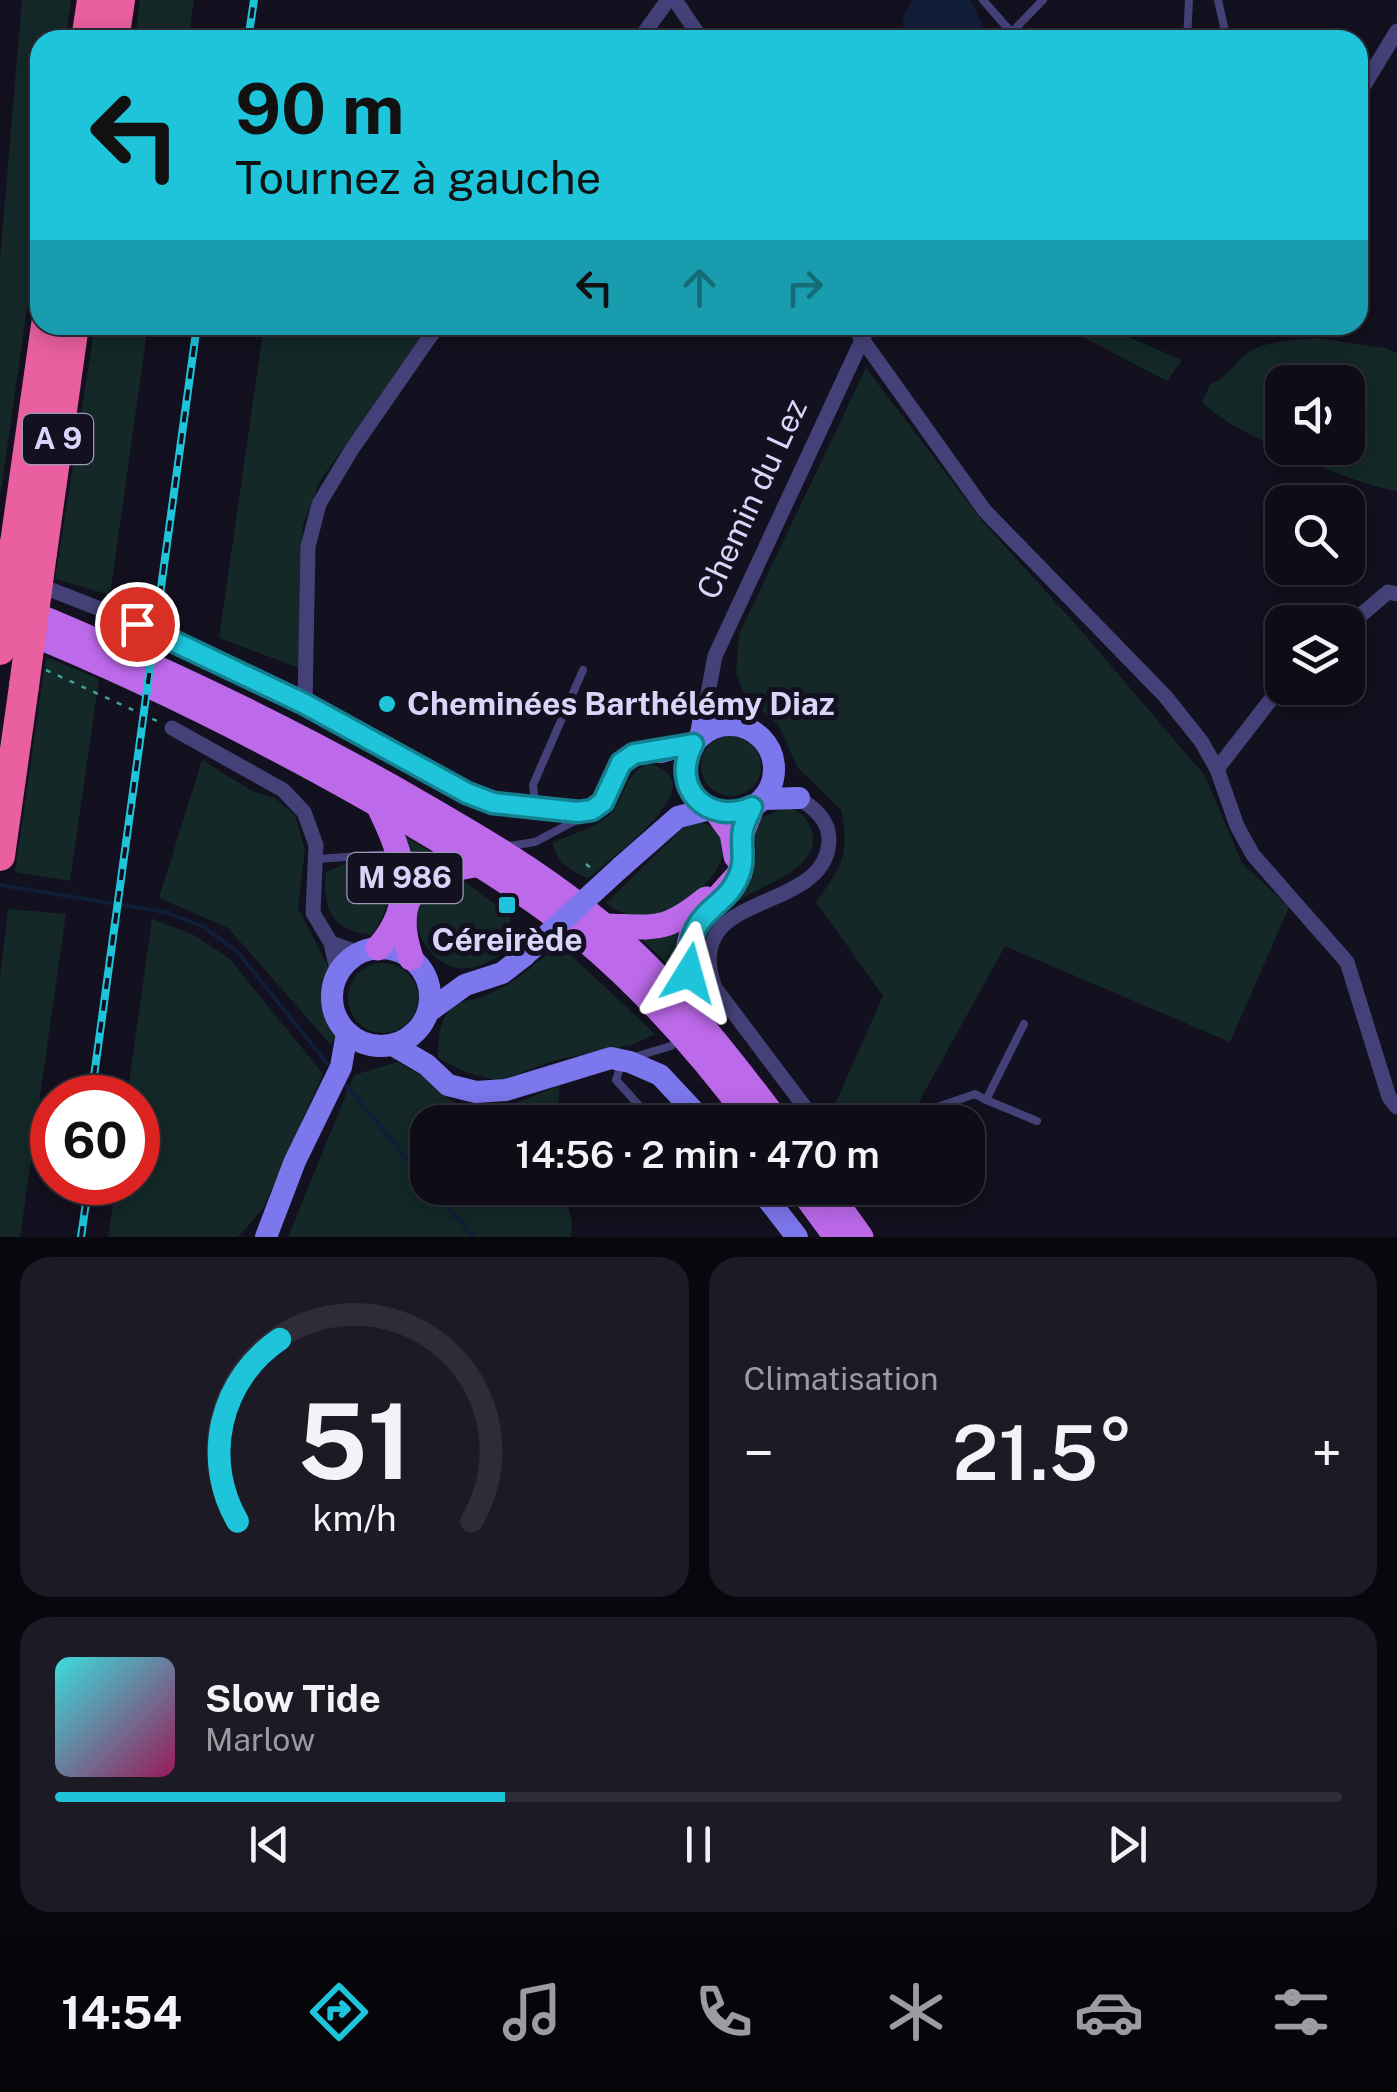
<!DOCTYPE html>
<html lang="fr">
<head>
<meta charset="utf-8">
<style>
  :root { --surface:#0e0c17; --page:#1c1a24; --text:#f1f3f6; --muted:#9b9ba1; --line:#2e2c36; --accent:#1ec4da }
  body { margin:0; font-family:"Public Sans",sans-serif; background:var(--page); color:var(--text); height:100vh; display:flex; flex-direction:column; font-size:38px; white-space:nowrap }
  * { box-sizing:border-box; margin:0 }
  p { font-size:32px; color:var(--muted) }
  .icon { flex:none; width:55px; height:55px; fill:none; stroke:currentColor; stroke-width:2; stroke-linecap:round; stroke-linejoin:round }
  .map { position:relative; height:1237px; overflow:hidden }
  .details { display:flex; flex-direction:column; gap:20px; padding:20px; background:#08070d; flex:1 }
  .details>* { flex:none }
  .banner { position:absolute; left:30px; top:30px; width:1338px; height:305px; border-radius:30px; box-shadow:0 5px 25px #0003,0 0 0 2px var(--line); background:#1ec4da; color:#111; overflow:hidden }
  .tools { position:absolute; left:1265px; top:365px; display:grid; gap:20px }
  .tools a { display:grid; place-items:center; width:100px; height:100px; border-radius:20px; background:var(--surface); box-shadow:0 5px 25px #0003,0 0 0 2px var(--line); font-size:50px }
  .speed { position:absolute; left:30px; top:1075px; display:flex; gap:20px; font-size:50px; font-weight:700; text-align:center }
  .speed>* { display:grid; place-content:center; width:130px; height:130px; border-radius:50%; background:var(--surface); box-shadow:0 5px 25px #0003,0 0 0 2px var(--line); line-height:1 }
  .speed .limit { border:15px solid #d22; background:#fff; color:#111 }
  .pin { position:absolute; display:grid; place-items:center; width:85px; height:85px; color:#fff; margin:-42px; border:5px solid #fff; border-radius:50%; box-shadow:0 2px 10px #0007 }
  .me { position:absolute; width:110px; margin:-55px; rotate:8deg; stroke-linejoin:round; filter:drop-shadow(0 0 8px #0008) }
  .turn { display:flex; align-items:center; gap:35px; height:210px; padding:0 40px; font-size:45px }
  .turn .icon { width:130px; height:130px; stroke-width:2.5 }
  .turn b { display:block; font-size:70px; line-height:85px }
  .lanes { display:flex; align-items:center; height:95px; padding:0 40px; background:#0003; justify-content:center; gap:50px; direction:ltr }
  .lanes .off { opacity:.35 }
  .big { font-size:75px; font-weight:600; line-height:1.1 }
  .details .tile { flex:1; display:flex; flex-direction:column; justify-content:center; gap:15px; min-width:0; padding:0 35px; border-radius:30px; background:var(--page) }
  .details .dial { align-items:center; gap:0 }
  .dial svg { height:260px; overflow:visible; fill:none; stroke:var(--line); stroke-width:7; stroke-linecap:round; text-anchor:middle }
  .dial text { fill:var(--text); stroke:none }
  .song { display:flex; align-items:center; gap:30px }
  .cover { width:120px; height:120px; border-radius:15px; background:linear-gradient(135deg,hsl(180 70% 55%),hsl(330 70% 35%)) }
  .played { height:10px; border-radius:5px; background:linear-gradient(90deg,var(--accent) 35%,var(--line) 35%) }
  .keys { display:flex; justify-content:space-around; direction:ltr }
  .heat { display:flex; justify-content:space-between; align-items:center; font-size:55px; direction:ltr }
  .details .tiles { flex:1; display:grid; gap:20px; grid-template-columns:1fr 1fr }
  .tile:last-child { grid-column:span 2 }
  .trip { position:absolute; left:410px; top:1105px; width:575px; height:100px; border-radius:30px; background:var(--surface); box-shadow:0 5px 25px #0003,0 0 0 2px var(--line); font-weight:600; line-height:100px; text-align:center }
  .menu { display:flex; height:160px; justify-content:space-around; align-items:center; background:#060509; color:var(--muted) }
  .menu .icon { width:70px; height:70px }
  .menu .current { color:var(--accent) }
  .menu b { font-size:45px; color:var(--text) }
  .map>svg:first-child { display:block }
  .green { fill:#142828; fill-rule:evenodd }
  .water { fill:#101e38 }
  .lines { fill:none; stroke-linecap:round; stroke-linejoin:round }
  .stream { stroke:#101e38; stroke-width:4 }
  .path { stroke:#3ea39e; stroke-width:2.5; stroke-dasharray:5 8; stroke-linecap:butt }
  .lane { stroke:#444178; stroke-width:8 }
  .street { stroke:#444178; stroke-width:15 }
  .secondary { stroke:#7c77ec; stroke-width:22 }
  .primary { stroke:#bc69ea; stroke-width:25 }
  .highway { stroke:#e95f9f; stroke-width:30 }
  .rail-casing { stroke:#1ec4da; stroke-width:8 }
  .rail { stroke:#13101f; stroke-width:4; stroke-dasharray:11; stroke-linecap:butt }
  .secondary-bridge { stroke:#7c77ec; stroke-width:22 }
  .highway-bridge { stroke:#e95f9f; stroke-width:30 }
  .route-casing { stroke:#147f8e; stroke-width:25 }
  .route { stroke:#1ec4da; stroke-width:18 }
  .poi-dot { fill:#1ec4da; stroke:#13101f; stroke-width:4 }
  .labels { text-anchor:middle; stroke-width:10; stroke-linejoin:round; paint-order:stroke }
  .shield { fill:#13101f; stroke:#9e99b8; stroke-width:2.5 }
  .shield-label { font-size:30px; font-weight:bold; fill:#d9d4f9 }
  .street-label { font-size:32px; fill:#d9d4f9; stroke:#13101f }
  .poi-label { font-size:32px; font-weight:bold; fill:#d9d4f9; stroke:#13101f; text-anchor:start }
</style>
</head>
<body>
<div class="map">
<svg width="1397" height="1237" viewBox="0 0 1397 1237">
  <rect width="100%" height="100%" fill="#13101f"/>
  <g class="green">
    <path d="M22,0H71L65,40H40V218L0,497V260Z"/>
    <path d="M140,0H194L188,40H135Z"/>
    <path d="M95,325H148L110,595L55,579Z"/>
    <path d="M264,325H429L320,481L303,525L302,669L219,638Z"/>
    <path d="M1060,325H1101L1182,360L1167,381Z"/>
    <path d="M1315,338L1385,348L1397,353V491C1356,486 1229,432 1202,402L1210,385C1227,377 1232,366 1246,354C1262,341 1295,340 1315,338ZM1282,382H1348V448H1282Z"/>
    <path d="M866,368L983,522L1079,628L1205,776L1242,863L1289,907L1230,1042L1005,946L914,1111L882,1122H827L883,996L816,902C842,867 850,853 841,810L797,767L779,726L744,694L736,673L739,634Z"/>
    <path d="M46,657L99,679L70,881L15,872Z"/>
    <circle cx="731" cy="766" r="30"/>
    <path d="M202,760L254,792L275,798L295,815L305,850L298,908L329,968C322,995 323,1008 337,1033L331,1045L228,928L159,898Z"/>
    <path d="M649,763C656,766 665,769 670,776C689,803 607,861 588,879C571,870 555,862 553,842C570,835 599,827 611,813C626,794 625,773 649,763Z"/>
    <path d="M787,807C799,811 805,815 810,826C829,867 760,885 736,902L756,857L755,831L761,818Z"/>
    <path d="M696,822C776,832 667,954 606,903L684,827Z"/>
    <path d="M401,834L448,862L413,873Z"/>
    <path d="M342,865H379L387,870C395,895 385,914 372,935C333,931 322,910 326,872Z"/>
    <path d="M462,880L510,915V925L521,939C507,954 471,976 450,966C421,953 401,911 432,889C439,884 453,882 462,880Z"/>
    <path d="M8,909L66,914L20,1237H0V979Z"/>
    <path d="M152,919L192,934L230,959L323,1074L263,1209L238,1237H108L116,1183L138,1182V1098L127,1097Z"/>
    <path d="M688,925L680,977L640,937Z"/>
    <path d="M559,944L655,1034L632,1045L556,1060L498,1081L463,1071L438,1058C438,1041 439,1019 453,1006C461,999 473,1001 482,997C511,986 536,964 559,944Z"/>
    <circle cx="383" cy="998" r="35"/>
    <path d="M398,1062L429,1080L460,1108L477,1113L521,1101L560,1085L557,1122H428V1188H563L572,1222L571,1237H288L354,1075Z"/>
  </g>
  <path class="water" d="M912,0H971L981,22L980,40H904L903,17Z"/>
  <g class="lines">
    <g class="stream">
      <path d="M0,885L165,912L202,926L237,951L331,1068"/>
      <path d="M344,1083L428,1184"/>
      <path d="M430,1188L474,1237"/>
    </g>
    <g class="path">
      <path d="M46,670L157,721"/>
      <path d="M586,864L593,870"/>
    </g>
    <g class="lane">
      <path d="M983,0L1011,32"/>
      <path d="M1218,0L1227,40"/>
      <path d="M1004,40L1043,0"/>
      <path d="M1187,40L1189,0"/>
      <path d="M536,808L533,785L583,670"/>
      <path d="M510,846L535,842L584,816"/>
      <path d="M316,859L391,854"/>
      <path d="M634,1057L671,1046"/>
      <path d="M622,1062L616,1080L654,1122"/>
      <path d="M986,1100L1037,1121"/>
      <path d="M894,1122L975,1094L986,1100L1024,1024"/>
    </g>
    <g class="street">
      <path d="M675,0L702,40"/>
      <path d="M639,40L668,0"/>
      <path d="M1358,95L1397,31"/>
      <path d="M852,325L985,511L1165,696L1201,741L1217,769L1237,826L1253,855L1347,962L1389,1097L1397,1107"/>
      <path d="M36,584L167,635L305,704L467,793L493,803L577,813C627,805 601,748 661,752"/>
      <path d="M1348,626L1388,592L1397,594"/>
      <path d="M305,704L308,547L319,504L352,449L438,325"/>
      <path d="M706,704L715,656L869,325"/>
      <path d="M172,728L283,790L304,812L316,845L313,913L331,943L338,975"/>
      <path d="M1217,769L1282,685"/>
      <path d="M799,798C815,809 829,820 829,840C828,895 748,896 720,929C705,947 708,968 715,988L816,1122"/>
      <path d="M331,943L360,953"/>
    </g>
    <g class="secondary">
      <circle cx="730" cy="769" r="44"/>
      <path d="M701,735L706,704L735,724"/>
      <path d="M661,752L693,743"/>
      <path d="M763,799L799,798"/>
      <path d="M621,867L678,817L710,809"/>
      <circle cx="381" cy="997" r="49"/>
      <path d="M428,1012L465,985L502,973L524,956"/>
      <path d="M393,1045L427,1065L448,1085L476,1092L506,1090L611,1058L630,1062L660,1075L704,1122"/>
      <path d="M759,1188L797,1237"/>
      <path d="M266,1237L295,1161L341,1067L347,1033"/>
    </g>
    <g class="primary">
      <path d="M19,608C157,665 291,728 420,803C477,836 534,869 585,910C661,970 721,1046 778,1122"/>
      <path d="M15,627C148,681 277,746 401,818C464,855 527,892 584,939C647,992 703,1056 752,1122"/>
      <path d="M717,812L732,833L736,856"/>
      <path d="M605,926C656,927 664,933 706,899"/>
      <path d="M378,948C420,901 403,856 378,805"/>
      <path d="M411,958C389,893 421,872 480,864"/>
      <path d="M700,1017L689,973V945L693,929L703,914L740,873L742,833L752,807"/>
      <path d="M800,1188L836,1237"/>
      <path d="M826,1188L861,1237"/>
    </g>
    <g class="highway">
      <path d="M86,40L92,0"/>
      <path d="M114,40L120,0"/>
      <path d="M15,543L46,325"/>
      <path d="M42,553L74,325"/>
      <path d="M0,856L24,686"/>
    </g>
    <defs>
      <g id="rail">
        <path d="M248,40L254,0"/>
        <path d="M91,1098L197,325"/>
        <path d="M81,1237L89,1182"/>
      </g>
    </defs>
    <use href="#rail" class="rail-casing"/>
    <use href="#rail" class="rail"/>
    <path class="secondary-bridge" d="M524,956L621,867"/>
    <g class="highway-bridge">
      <path d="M0,650L15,543"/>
      <path d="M24,686L42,553"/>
    </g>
  </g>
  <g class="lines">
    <defs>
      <path id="route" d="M137,624L305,704L467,793L493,803L578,812L592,810L603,802L621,763L634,754L693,744C669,788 708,826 752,807C749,814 745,822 743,829C740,842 745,856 741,869C728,915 685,902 689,973"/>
    </defs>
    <use href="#route" class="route-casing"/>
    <use href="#route" class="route"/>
  </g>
  <g class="poi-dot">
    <circle cx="387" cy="704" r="10"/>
    <rect x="497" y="895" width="20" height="20" rx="5"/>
  </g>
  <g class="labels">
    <g class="shield">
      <rect x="23" y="414" width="70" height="50" rx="8"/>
      <rect x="347.5" y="853" width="115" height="50" rx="8"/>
    </g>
    <g class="shield-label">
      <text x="58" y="449">A 9</text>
      <text x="405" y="888">M 986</text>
    </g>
    <g class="street-label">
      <text transform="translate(752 499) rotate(-65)" y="11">Chemin du Lez</text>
    </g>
    <g class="poi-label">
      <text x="407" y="715">Cheminées Barthélémy Diaz</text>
      <text x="507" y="951" text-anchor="middle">Céreirède</text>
    </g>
  </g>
</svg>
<div class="tools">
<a><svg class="icon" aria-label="sound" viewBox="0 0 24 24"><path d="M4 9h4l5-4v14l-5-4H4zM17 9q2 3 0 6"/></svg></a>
<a><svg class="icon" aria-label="search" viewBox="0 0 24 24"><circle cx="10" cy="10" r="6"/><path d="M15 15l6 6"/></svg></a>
<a><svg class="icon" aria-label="layers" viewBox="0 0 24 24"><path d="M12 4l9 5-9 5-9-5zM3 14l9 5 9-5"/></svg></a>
</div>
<div class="speed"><div class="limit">60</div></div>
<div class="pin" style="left:137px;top:624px;background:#d93025"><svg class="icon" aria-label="arrive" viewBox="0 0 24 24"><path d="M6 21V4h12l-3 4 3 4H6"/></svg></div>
<svg class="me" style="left:689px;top:973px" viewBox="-20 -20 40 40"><path d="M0-17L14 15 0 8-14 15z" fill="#1ec4da" stroke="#fff" stroke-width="4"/></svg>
<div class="trip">14:56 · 2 min · 470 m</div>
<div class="banner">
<div class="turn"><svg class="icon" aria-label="left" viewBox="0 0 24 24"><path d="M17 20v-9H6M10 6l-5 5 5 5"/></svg><div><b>90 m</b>Tournez à gauche</div></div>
<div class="lanes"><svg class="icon" aria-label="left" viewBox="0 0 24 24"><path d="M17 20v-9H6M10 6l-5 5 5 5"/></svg><svg class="icon off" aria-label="ahead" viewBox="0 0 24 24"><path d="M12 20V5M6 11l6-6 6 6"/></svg><svg class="icon off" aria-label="right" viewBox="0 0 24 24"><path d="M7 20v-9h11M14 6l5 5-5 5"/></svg></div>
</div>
</div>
<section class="details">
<div class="tiles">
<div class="tile dial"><svg viewBox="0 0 100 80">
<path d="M14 69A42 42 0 1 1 86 69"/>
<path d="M14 69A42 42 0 0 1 27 13" stroke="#1ec4da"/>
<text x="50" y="56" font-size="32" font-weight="700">51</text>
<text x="50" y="72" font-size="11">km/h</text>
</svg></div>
<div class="tile"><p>Climatisation</p>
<div class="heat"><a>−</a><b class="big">21.5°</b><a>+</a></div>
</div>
<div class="tile">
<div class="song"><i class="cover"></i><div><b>Slow Tide</b><p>Marlow</p></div></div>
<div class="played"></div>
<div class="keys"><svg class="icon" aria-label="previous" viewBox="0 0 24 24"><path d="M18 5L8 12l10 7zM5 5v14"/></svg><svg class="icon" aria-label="pause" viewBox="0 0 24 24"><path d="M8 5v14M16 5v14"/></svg><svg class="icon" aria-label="next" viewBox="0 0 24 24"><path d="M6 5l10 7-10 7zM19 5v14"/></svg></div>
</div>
</div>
</section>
<nav class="menu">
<b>14:54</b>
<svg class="icon current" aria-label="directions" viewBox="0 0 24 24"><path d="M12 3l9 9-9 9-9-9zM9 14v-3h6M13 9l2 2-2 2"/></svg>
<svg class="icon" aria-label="music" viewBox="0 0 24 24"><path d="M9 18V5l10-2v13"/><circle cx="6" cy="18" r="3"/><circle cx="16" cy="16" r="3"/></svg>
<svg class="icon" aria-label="phone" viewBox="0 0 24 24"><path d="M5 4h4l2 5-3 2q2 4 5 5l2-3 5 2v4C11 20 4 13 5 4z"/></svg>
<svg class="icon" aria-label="climate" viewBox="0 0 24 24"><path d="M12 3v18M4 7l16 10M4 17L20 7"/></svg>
<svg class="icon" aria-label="car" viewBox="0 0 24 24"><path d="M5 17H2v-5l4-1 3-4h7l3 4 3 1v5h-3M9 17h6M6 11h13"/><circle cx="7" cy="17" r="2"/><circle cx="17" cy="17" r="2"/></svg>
<svg class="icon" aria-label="filters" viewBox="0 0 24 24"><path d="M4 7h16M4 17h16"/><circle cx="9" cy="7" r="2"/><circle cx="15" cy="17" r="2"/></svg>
</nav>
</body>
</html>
